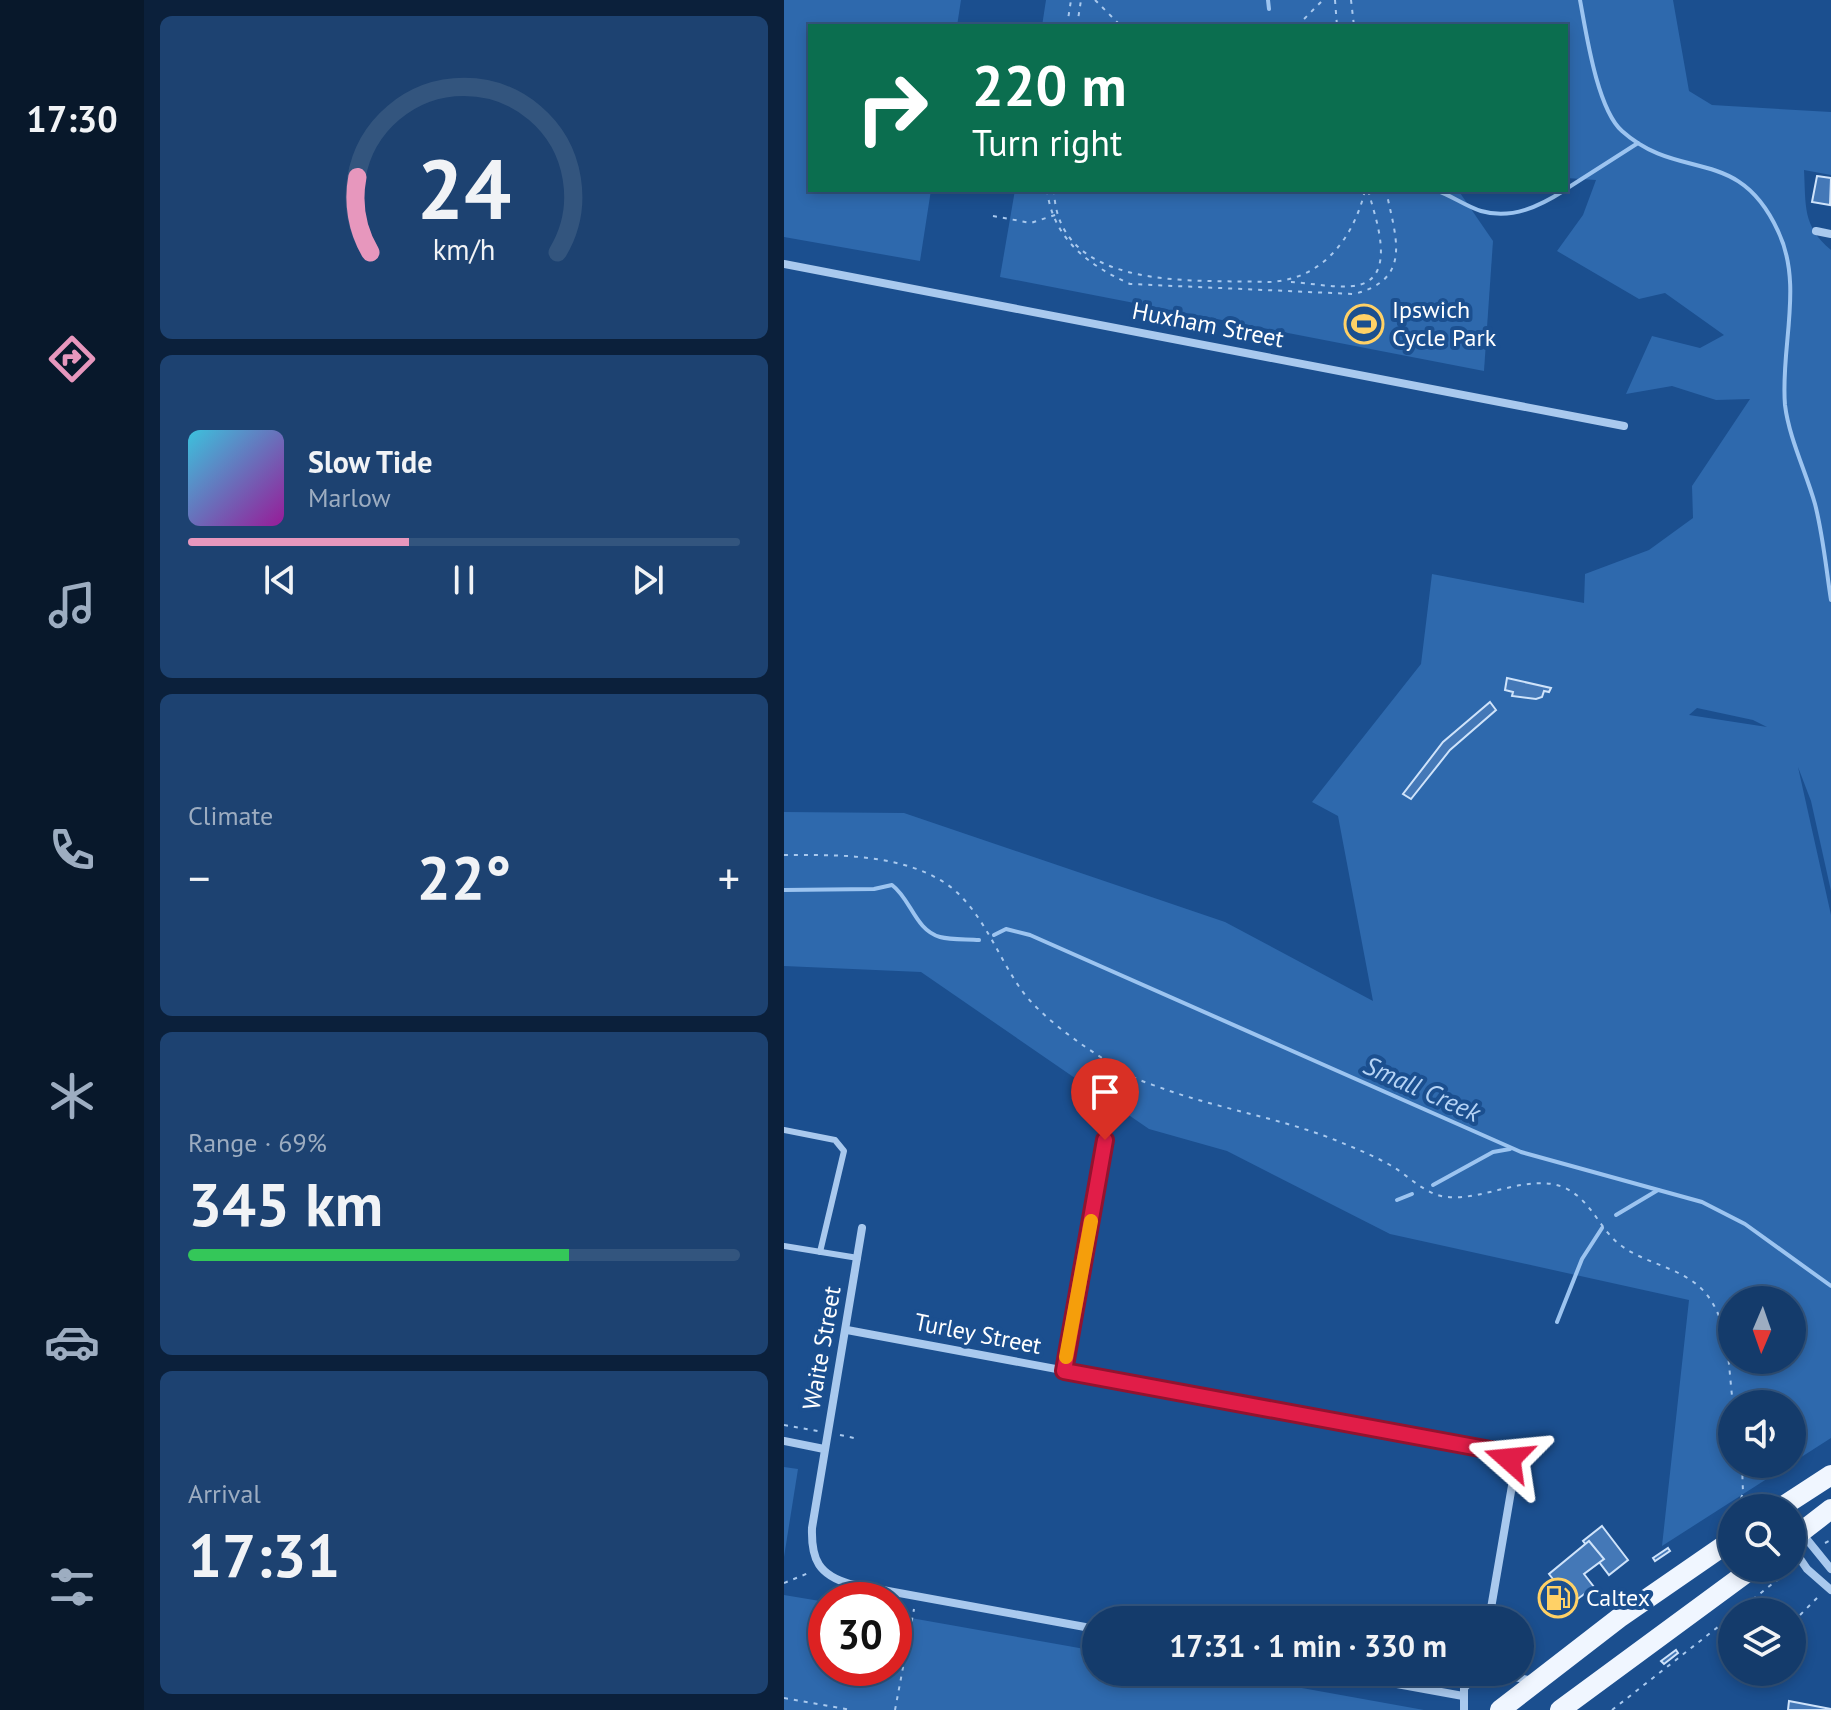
<!DOCTYPE html>
<html lang="en">
<head>
<meta charset="utf-8">
<style>
  :root { --surface:#143b6b; --page:#1d4271; --text:#f1f3f6; --muted:#9dadc1; --line:#33557e; --accent:#e797bd }
  body { margin:0; font-family:"PT Sans",sans-serif; background:var(--page); color:var(--text); height:100vh; display:flex; flex-direction:column; font-size:30px; white-space:nowrap }
  * { box-sizing:border-box; margin:0 }
  p { font-size:26px; color:var(--muted) }
  .icon { flex:none; width:44px; height:44px; fill:none; stroke:currentColor; stroke-width:2; stroke-linecap:round; stroke-linejoin:round }
  .map { position:relative; flex:1; overflow:hidden }
  .side { display:flex; flex-direction:column; gap:16px; padding:16px; background:#0b203b; width:640px }
  .side>* { flex:none }
  .banner { position:absolute; left:24px; top:24px; width:760px; height:168px; border-radius:0px; box-shadow:0 4px 12px #0003,0 0 0 2px var(--line); background:#0b6e4f; color:#fff; overflow:hidden }
  .needle { width:52px; rotate:182deg }
  .buttons { position:absolute; left:934px; top:1286px; display:grid; gap:16px }
  .buttons a { display:grid; place-items:center; width:88px; height:88px; border-radius:50%; background:var(--surface); box-shadow:0 4px 12px #0003,0 0 0 2px var(--line); font-size:40px }
  .speed { position:absolute; left:24px; top:1582px; display:flex; gap:16px; font-size:40px; font-weight:700; text-align:center }
  .speed>* { display:grid; place-content:center; width:104px; height:104px; border-radius:50%; background:var(--surface); box-shadow:0 4px 12px #0003,0 0 0 2px var(--line); line-height:1 }
  .speed .limit { border:12px solid #d22; background:#fff; color:#111 }
  .pin { position:absolute; display:grid; place-items:center; width:68px; height:68px; color:#fff; margin:-82px -34px; border-radius:50% 50% 50% 0; rotate:-45deg; box-shadow:0 0 8px #0007 }
  .pin .icon { rotate:45deg }
  .me { position:absolute; width:88px; margin:-44px; rotate:288deg; stroke-linejoin:round; filter:drop-shadow(0 0 6px #0008) }
  .turn { display:flex; align-items:center; gap:28px; height:168px; padding:0 32px; font-size:36px }
  .turn .icon { width:104px; height:104px; stroke-width:2.5 }
  .turn b { display:block; font-size:56px; line-height:68px }
  .big { font-size:60px; font-weight:700; line-height:1.1 }
  .side .card { flex:1; display:flex; flex-direction:column; justify-content:center; gap:12px; min-width:0; padding:0 28px; border-radius:12px; background:var(--page) }
  .side .dial { align-items:center; gap:0 }
  .dial svg { height:208px; overflow:visible; fill:none; stroke:var(--line); stroke-width:7; stroke-linecap:round; text-anchor:middle }
  .dial text { fill:var(--text); stroke:none }
  .song { display:flex; align-items:center; gap:24px }
  .cover { width:96px; height:96px; border-radius:12px; background:linear-gradient(135deg,hsl(190 70% 55%),hsl(300 70% 35%)) }
  .played { height:8px; border-radius:4px; background:linear-gradient(90deg,var(--accent) 40%,var(--line) 40%) }
  .keys { display:flex; justify-content:space-around; direction:ltr }
  .heat { display:flex; justify-content:space-between; align-items:center; font-size:44px; direction:ltr }
  .charge { height:12px; border-radius:6px; background:linear-gradient(90deg,#34c759 69%,var(--line) 0) }
  .trip { position:absolute; left:298px; top:1606px; width:452px; height:80px; border-radius:40px; background:var(--surface); box-shadow:0 4px 12px #0003,0 0 0 2px var(--line); font-weight:700; line-height:80px; text-align:center }
  main { display:flex; flex:1; min-height:0 }
  .tabs { display:flex; flex-direction:column; width:144px; justify-content:space-around; align-items:center; background:#08182b; color:var(--muted) }
  .tabs .icon { width:56px; height:56px }
  .tabs .selected { color:var(--accent) }
  .tabs b { font-size:36px; color:var(--text) }
  .map>svg:first-child { display:block }
  .green { fill:#2e69ad; fill-rule:evenodd }
  .lines { fill:none; stroke-linecap:round; stroke-linejoin:round }
  .stream { stroke:#9cc4f0; stroke-width:4 }
  .building { fill:#4478b7; stroke:#cfe3fa; stroke-width:2 }
  .path { stroke:#a9c9ee; stroke-width:2; stroke-dasharray:4 6; stroke-linecap:butt }
  .lane { stroke:#a9c9ee; stroke-width:6 }
  .street { stroke:#a9c9ee; stroke-width:8 }
  .primary { stroke:#f0f6ff; stroke-width:20 }
  .route-casing { stroke:#92132f; stroke-width:20 }
  .route { stroke:#e11d48; stroke-width:14 }
  .slow { stroke:#f59e0b; stroke-width:14 }
  .labels { text-anchor:middle; stroke-width:8; stroke-linejoin:round; paint-order:stroke }
  .poi-label { font-size:24px; fill:#fff; stroke:#1b4f8f; text-anchor:start }
  .street-label { font-size:24px; fill:#fff; stroke:#1b4f8f }
  .water-label { font-size:26px; font-style:italic; fill:#b5d3f5; stroke:#1b4f8f }
</style>
</head>
<body>
<main>
<nav class="tabs">
<b>17:30</b>
<svg class="icon selected" aria-label="directions" viewBox="0 0 24 24"><path d="M12 3l9 9-9 9-9-9zM9 14v-3h6M13 9l2 2-2 2"/></svg>
<svg class="icon" aria-label="music" viewBox="0 0 24 24"><path d="M9 18V5l10-2v13"/><circle cx="6" cy="18" r="3"/><circle cx="16" cy="16" r="3"/></svg>
<svg class="icon" aria-label="phone" viewBox="0 0 24 24"><path d="M5 4h4l2 5-3 2q2 4 5 5l2-3 5 2v4C11 20 4 13 5 4z"/></svg>
<svg class="icon" aria-label="climate" viewBox="0 0 24 24"><path d="M12 3v18M4 7l16 10M4 17L20 7"/></svg>
<svg class="icon" aria-label="car" viewBox="0 0 24 24"><path d="M5 17H2v-5l4-1 3-4h7l3 4 3 1v5h-3M9 17h6M6 11h13"/><circle cx="7" cy="17" r="2"/><circle cx="17" cy="17" r="2"/></svg>
<svg class="icon" aria-label="filters" viewBox="0 0 24 24"><path d="M4 7h16M4 17h16"/><circle cx="9" cy="7" r="2"/><circle cx="15" cy="17" r="2"/></svg>
</nav>
<section class="side">
<div class="card dial"><svg viewBox="0 0 100 80">
<path d="M14 69A42 42 0 1 1 86 69"/>
<path d="M14 69A42 42 0 0 1 9 40" stroke="#e797bd"/>
<text x="50" y="56" font-size="32" font-weight="700">24</text>
<text x="50" y="72" font-size="11">km/h</text>
</svg></div>
<div class="card">
<div class="song"><i class="cover"></i><div><b>Slow Tide</b><p>Marlow</p></div></div>
<div class="played"></div>
<div class="keys"><svg class="icon" aria-label="previous" viewBox="0 0 24 24"><path d="M18 5L8 12l10 7zM5 5v14"/></svg><svg class="icon" aria-label="pause" viewBox="0 0 24 24"><path d="M8 5v14M16 5v14"/></svg><svg class="icon" aria-label="next" viewBox="0 0 24 24"><path d="M6 5l10 7-10 7zM19 5v14"/></svg></div>
</div>
<div class="card"><p>Climate</p>
<div class="heat"><a>−</a><b class="big">22°</b><a>+</a></div>
</div>
<div class="card"><p>Range · 69%</p><b class="big">345 km</b><div class="charge"></div></div>
<div class="card"><p>Arrival</p><b class="big">17:31</b></div>
</section>
<div class="map">
<svg width="1047" height="1710" viewBox="0 0 1047 1710">
  <rect width="100%" height="100%" fill="#1b4f8f"/>
  <g class="green">
    <path d="M0,0H177L173,26H26V190H147L136,261L0,237Z"/>
    <path d="M262,0H889L905,91L928,105L1047,112V175L1020,170C1022,205 1018,226 1047,250V891L1027,801L1014,767L1047,915V1438L1008,1463V1404H948V1464H1006L878,1546L905,1300L606,1234L443,1151L365,1129L137,972L0,966V812L120,813L441,922L589,1001L554,816L528,802L637,664L648,574L800,603L801,574L865,550L909,518L908,486L966,399L932,400L888,386L842,394L868,336L916,348L940,335L881,293L855,299L773,251L799,215L812,180L782,178V26H258ZM913,708L969,720L983,727L905,715ZM948,1300H1008V1360H948Z"/>
    <path d="M231,190H674L709,241L700,371L216,277Z"/>
    <path d="M0,1467L14,1469L0,1557Z"/>
    <path d="M0,1595L42,1602V1668H110V1615L312,1651V1672H429L640,1710H0Z"/>
  </g>
  <g class="lines">
    <g class="stream">
      <path d="M484,0L485,9"/>
      <path d="M796,0C802,32 813,109 838,131C896,183 954,144 994,231C1020,285 996,348 1001,405C1005,438 1022,472 1031,504C1039,535 1042,568 1047,600"/>
      <path d="M782,189L854,143"/>
      <path d="M651,190C667,195 681,206 697,211C728,220 756,206 781,190"/>
      <path d="M0,890L90,889L108,885C127,899 131,930 156,937C167,940 183,939 195,940"/>
      <path d="M210,935L222,929L246,935L737,1152L918,1202L961,1224L1047,1286"/>
      <path d="M649,1185L709,1152L726,1149"/>
      <path d="M613,1200L628,1194"/>
      <path d="M832,1215L874,1190"/>
      <path d="M773,1322L798,1259L818,1228"/>
    </g>
  </g>
  <g class="building">
    <path d="M1033,176L1047,178L1046,205L1028,202Z"/>
    <path d="M723,678L767,688L765,692L760,691L758,697L752,699L728,696L729,692L721,690Z"/>
    <path d="M706,702L712,710L666,750L627,799L619,794L659,742Z"/>
    <path d="M818,1526L844,1560L825,1575L799,1541Z"/>
    <path d="M805,1541L820,1559L800,1574L810,1587L788,1603L765,1574Z"/>
    <path d="M884,1548L886,1551L871,1561L869,1558Z"/>
    <path d="M892,1650L894,1653L880,1664L877,1661Z"/>
    <path d="M1005,1701L1047,1709V1710H1004Z"/>
  </g>
  <g class="lines">
    <g class="path">
      <path d="M311,0L337,26"/>
      <path d="M551,0L553,26"/>
      <path d="M567,0L570,26"/>
      <path d="M283,26L287,0"/>
      <path d="M293,26L297,0"/>
      <path d="M513,26L539,0"/>
      <path d="M263,190C269,239 304,265 346,284L570,294C630,279 611,236 602,190"/>
      <path d="M270,190C273,294 415,279 485,282C538,280 570,238 581,190"/>
      <path d="M209,216L247,223L274,214"/>
      <path d="M507,282C526,283 549,288 569,286C616,281 591,217 584,190"/>
      <path d="M0,855C53,855 118,853 164,885C198,910 213,955 236,988C258,1020 310,1054 344,1074C355,1081 370,1085 383,1090C440,1110 501,1119 556,1142C573,1149 590,1156 606,1165C624,1175 641,1195 663,1197C700,1201 746,1172 781,1188C807,1200 815,1228 835,1244C857,1261 883,1265 905,1279C947,1305 943,1360 949,1404"/>
      <path d="M0,1425L34,1431"/>
      <path d="M56,1435L70,1438"/>
      <path d="M953,1508L959,1493L958,1464"/>
      <path d="M1041,1543L1047,1540"/>
      <path d="M0,1583L27,1572"/>
      <path d="M953,1612L1007,1569"/>
      <path d="M1009,1622L1035,1596"/>
      <path d="M0,1698L67,1710"/>
      <path d="M111,1710L130,1609"/>
      <path d="M828,1710L948,1616"/>
    </g>
    <g class="lane">
      <path d="M0,1130L51,1140L60,1151L36,1252"/>
      <path d="M0,1246L74,1258"/>
      <path d="M280,1371L321,1140"/>
    </g>
    <g class="street">
      <path d="M1032,231L1047,234"/>
      <path d="M0,264L840,426"/>
      <path d="M78,1228L28,1528C27,1560 35,1575 66,1584L312,1629"/>
      <path d="M63,1330L712,1451L725,1459L730,1474L705,1620"/>
      <path d="M0,1441L40,1449"/>
      <path d="M1008,1521L1047,1569"/>
      <path d="M1008,1547L1023,1569L1047,1590"/>
      <path d="M547,1672L679,1696"/>
      <path d="M711,1672L748,1681"/>
      <path d="M680,1710V1688L692,1675L700,1672"/>
    </g>
    <g class="primary">
      <path d="M996,1508L1047,1475"/>
      <path d="M1008,1539L1047,1509"/>
      <path d="M716,1710L835,1618L948,1540"/>
      <path d="M776,1710L969,1568"/>
    </g>
  </g>
  <g class="lines">
    <defs>
      <path id="route" d="M321,1140L280,1371L712,1451L725,1459"/>
    </defs>
    <use href="#route" class="route-casing"/>
    <use href="#route" class="route"/>
    <path class="slow" d="M282,1357L307,1221"/>
  </g>
  <defs>
    <symbol id="stadium-ring" viewBox="-11 -11 22 22"><circle r="9.5" fill="#1b4f8f" stroke="#ffd166" stroke-width="1.5"/><path d="M0-5a6.5 5 0 1 0 0 10a6.5 5 0 1 0 0-10ZM-3.5-1.8h7v3.6h-7Z" fill="#ffd166"/></symbol>
    <symbol id="fuel-ring" viewBox="-11 -11 22 22"><circle r="9.5" fill="#1b4f8f" stroke="#ffd166" stroke-width="1.5"/><path d="M-5.5-6h7V0h2V4h1.3V-2.5L3-4.5l.8-.8L6-3V5H2.5V1h-1V6h-7ZM-4.2-4.7v3.2H.2V-4.7Z" fill="#ffd166"/></symbol>
  </defs>
  <g fill-rule="evenodd">
    <use href="#stadium-ring" x="558" y="302" width="44" height="44"/>
    <use href="#fuel-ring" x="752" y="1576" width="44" height="44"/>
  </g>
  <g class="labels">
    <g class="poi-label">
      <text x="608" y="318">Ipswich<tspan x="608" dy="28">Cycle Park</tspan></text>
      <text x="802" y="1606">Caltex</text>
    </g>
    <g class="street-label">
      <text transform="translate(424 325) rotate(11)" y="8">Huxham Street</text>
      <text transform="translate(194 1334) rotate(11)" y="8">Turley Street</text>
      <text transform="translate(38 1348) rotate(-80)" y="8">Waite Street</text>
    </g>
    <g class="water-label">
      <text transform="translate(638 1089) rotate(24)" y="9">Small Creek</text>
    </g>
  </g>
</svg>
<div class="buttons">
<a><svg class="needle" viewBox="-14 -14 28 28"><path d="M0-13l5 13h-10z" fill="#e53935"/><path d="M0 13l5-13h-10z" fill="#9dadc1"/></svg></a>
<a><svg class="icon" aria-label="sound" viewBox="0 0 24 24"><path d="M4 9h4l5-4v14l-5-4H4zM17 9q2 3 0 6"/></svg></a>
<a><svg class="icon" aria-label="search" viewBox="0 0 24 24"><circle cx="10" cy="10" r="6"/><path d="M15 15l6 6"/></svg></a>
<a><svg class="icon" aria-label="layers" viewBox="0 0 24 24"><path d="M12 4l9 5-9 5-9-5zM3 14l9 5 9-5"/></svg></a>
</div>
<div class="speed"><div class="limit">30</div></div>
<div class="pin" style="left:321px;top:1140px;background:#d93025"><svg class="icon" aria-label="arrive" viewBox="0 0 24 24"><path d="M6 21V4h12l-3 4 3 4H6"/></svg></div>
<svg class="me" style="left:725px;top:1459px" viewBox="-20 -20 40 40"><path d="M0-17L14 15 0 8-14 15z" fill="#e11d48" stroke="#fff" stroke-width="4"/></svg>
<div class="trip">17:31 · 1 min · 330 m</div>
<div class="banner">
<div class="turn"><svg class="icon" aria-label="right" viewBox="0 0 24 24"><path d="M7 20v-9h11M14 6l5 5-5 5"/></svg><div><b>220 m</b>Turn right</div></div>
</div>
</div>
</main>
</body>
</html>
